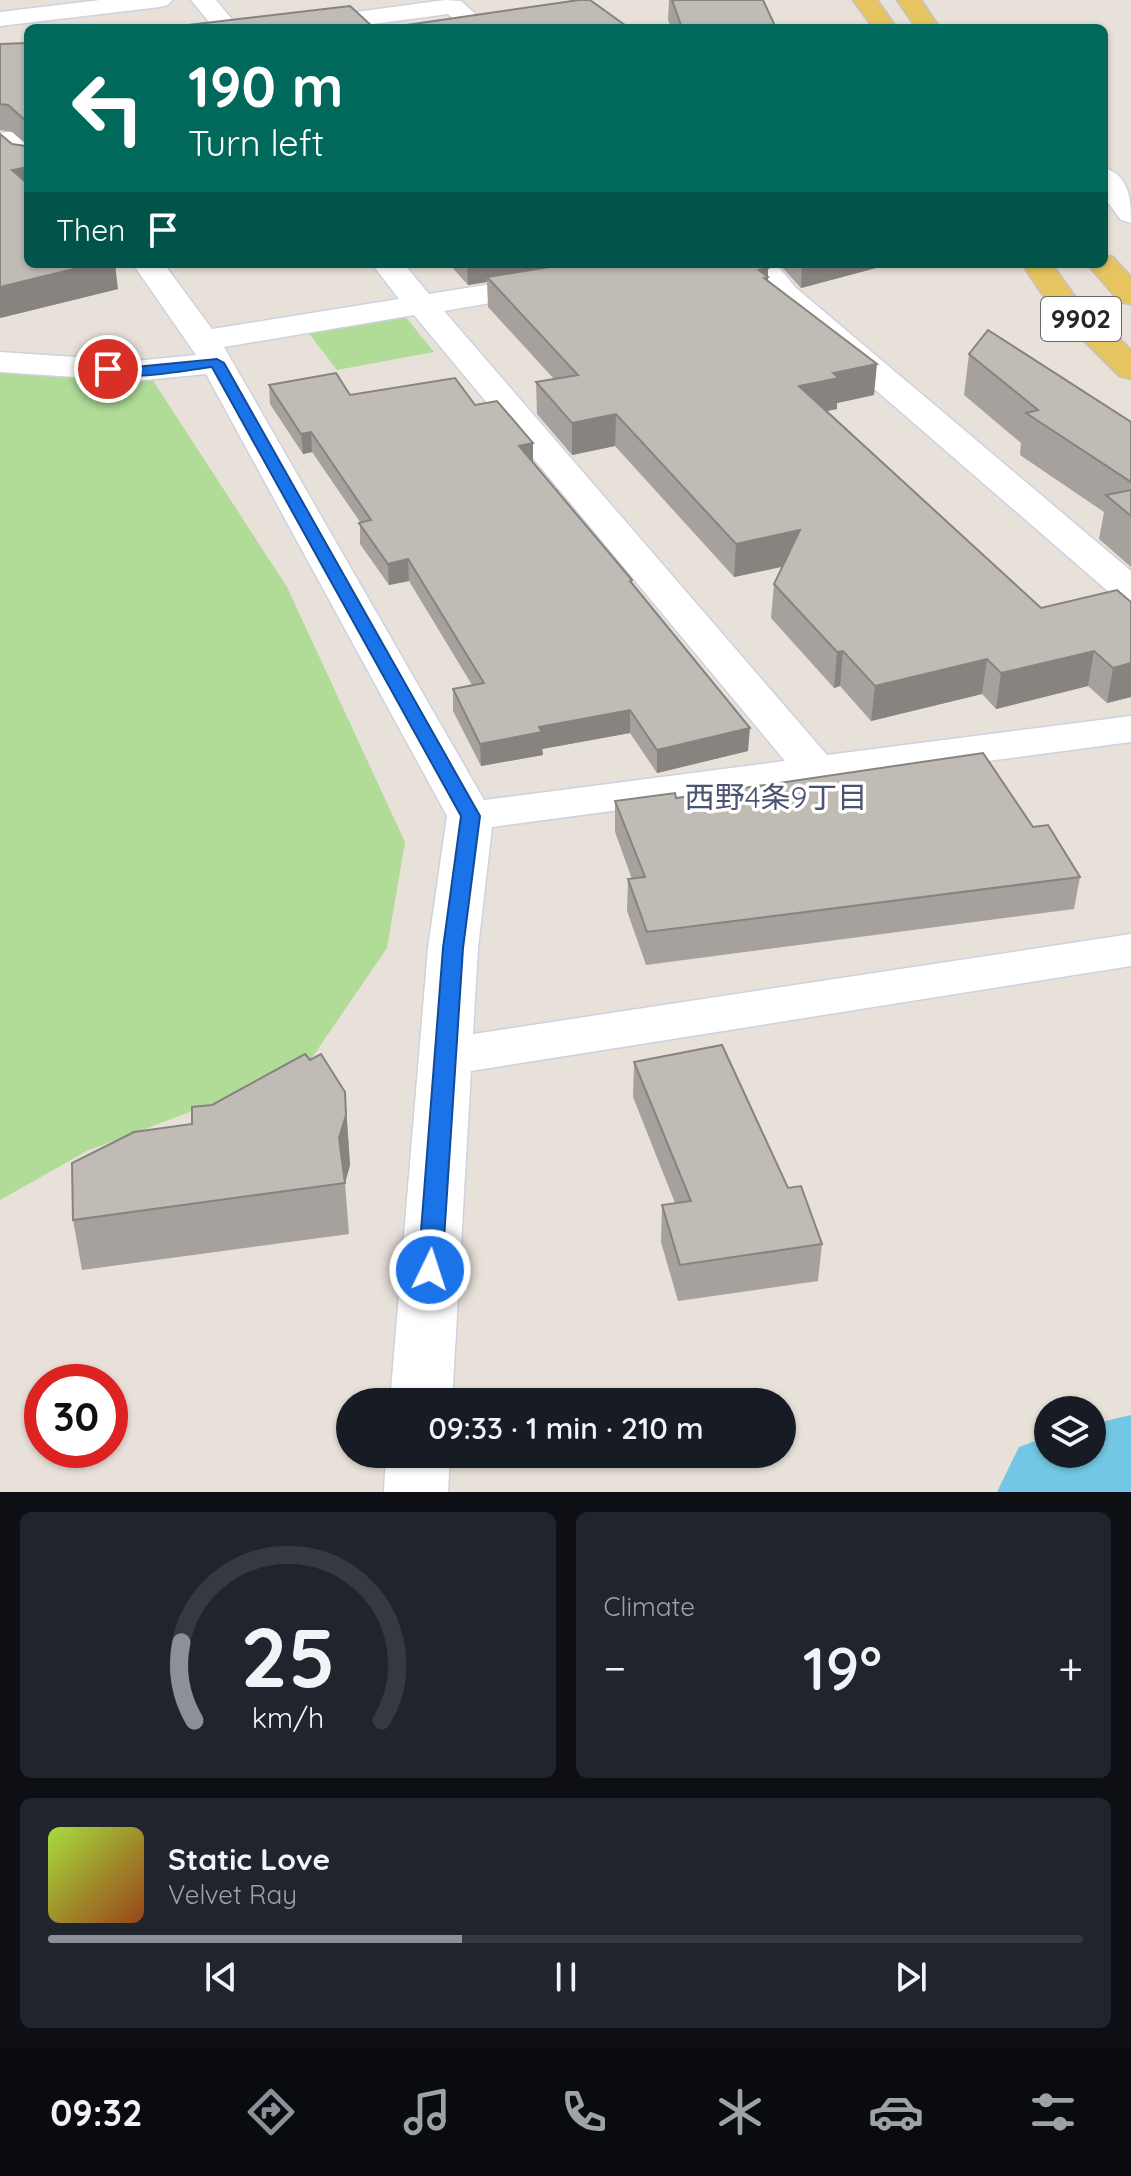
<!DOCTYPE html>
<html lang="en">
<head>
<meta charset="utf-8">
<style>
  :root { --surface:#171b24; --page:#20242c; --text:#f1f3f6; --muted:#9ea1a6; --line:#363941; --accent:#8c9099 }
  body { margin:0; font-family:Quicksand,"Noto Sans JP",sans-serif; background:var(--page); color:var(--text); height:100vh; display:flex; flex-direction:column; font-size:30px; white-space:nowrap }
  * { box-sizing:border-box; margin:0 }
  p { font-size:26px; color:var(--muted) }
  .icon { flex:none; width:44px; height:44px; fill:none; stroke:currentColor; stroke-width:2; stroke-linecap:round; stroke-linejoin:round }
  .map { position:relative; height:1492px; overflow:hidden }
  .details { display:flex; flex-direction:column; gap:20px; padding:20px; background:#0d0f14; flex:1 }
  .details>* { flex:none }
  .hud { position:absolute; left:24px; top:24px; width:1084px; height:244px; border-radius:12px; box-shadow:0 2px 6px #0004; background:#00695c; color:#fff; overflow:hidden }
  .tools { position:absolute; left:1034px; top:1396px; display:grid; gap:16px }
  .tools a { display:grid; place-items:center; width:72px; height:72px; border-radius:50%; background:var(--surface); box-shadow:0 2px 6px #0004; font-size:40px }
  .speed { position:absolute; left:24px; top:1364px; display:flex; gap:16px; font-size:40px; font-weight:700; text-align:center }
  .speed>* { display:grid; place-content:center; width:104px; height:104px; border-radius:50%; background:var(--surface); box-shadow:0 2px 6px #0004; line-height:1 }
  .speed .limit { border:12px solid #d22; background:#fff; color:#111 }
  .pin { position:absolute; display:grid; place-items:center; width:68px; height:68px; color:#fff; margin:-34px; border:4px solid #fff; border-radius:50%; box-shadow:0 2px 8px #0007 }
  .me { position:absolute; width:88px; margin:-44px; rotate:4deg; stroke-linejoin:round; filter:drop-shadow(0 0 6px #0008) }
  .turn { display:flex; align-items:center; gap:28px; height:168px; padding:0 32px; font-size:36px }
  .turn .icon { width:104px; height:104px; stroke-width:2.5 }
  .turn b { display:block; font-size:56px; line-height:68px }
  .then { display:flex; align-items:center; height:76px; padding:0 32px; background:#0003; gap:16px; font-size:30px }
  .big { font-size:60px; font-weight:600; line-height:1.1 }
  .details .tile { flex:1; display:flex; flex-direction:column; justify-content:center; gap:12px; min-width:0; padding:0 28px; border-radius:12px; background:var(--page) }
  .details .dial { align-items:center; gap:0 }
  .dial svg { height:208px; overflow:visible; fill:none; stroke:var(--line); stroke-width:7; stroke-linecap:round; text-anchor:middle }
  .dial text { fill:var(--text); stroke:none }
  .song { display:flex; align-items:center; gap:24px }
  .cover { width:96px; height:96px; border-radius:12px; background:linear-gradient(135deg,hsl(80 70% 55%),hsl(20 70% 35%)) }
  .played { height:8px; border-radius:4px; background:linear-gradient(90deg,var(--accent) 40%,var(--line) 40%) }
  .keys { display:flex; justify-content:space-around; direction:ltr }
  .heat { display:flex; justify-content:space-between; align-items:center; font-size:44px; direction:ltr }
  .details .tiles { flex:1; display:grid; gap:20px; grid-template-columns:1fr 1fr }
  .tile:last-child { grid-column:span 2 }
  .trip { position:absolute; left:336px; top:1388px; width:460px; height:80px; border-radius:40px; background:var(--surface); box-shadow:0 2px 6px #0004; font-weight:600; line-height:80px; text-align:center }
  .dock { display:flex; height:128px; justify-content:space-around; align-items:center; background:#090b0e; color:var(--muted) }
  .dock .icon { width:56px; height:56px }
  .dock .current { color:var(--accent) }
  .dock b { font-size:36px; color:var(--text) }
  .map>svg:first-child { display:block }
  .green { fill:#b0dc98 }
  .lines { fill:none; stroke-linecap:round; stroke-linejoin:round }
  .river { fill:#72c8e4; fill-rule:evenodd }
  .street-casing { stroke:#ced2df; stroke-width:3 }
  .primary-casing { stroke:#c3c3c3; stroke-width:3 }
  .street { fill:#fff; fill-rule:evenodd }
  .primary { fill:#e5c461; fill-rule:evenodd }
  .wall { fill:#a6a19d }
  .shaded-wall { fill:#87837f }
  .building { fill:#c1bbb6; stroke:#87837f; stroke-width:2 }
  .route { fill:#1a73e8; stroke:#114b97; stroke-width:2 }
  .labels { text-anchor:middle; stroke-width:7; stroke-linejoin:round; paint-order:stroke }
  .shield { fill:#fff; stroke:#686868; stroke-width:2 }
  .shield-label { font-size:26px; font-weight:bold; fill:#272727 }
  .neighbourhood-label { font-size:30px; fill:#4b5373; stroke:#fff }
</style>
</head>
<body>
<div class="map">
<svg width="1131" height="1492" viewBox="0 0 1131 1492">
  <rect width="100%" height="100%" fill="#e8e1d9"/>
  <g class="green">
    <path d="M404,315L434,352L337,370L307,331Z"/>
    <path d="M0,371L152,379L287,587L405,842L387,948L305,1068L87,1151L0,1200Z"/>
  </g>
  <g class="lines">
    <path class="river" d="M1131,1415V1492H997L1019,1447L1048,1436V1454H1092V1424Z"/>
    <defs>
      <g id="street">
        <path d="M100,0H172L168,5L160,7L0,26V12Z"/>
        <path d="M191,0H216L239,28H214Z"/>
        <path d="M445,0L461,1L491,28H464L448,14L343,28H277L280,23L289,21Z"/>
        <path d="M28,129V145L0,149V133Z"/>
        <path d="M1104,168C1130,175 1131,201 1131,223L1121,220L1104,197Z"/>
        <path d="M133,264H164L212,329L399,299L372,264H404L429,294L548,275L559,277L564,284L559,291L444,311L827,755L1131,716V742L492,827L478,948L473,1034L1131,934V966L471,1071L452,1402H390L428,948L447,816L206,374L135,381L0,372V352L135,361L196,355ZM414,315L785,761L484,800L224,347Z"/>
        <path d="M745,264H776L796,288L1131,571V603L1117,599L774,302Z"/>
        <path d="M386,1454H450L448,1492H384Z"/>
      </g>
      <g id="primary">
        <path d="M853,0H877L897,28H873Z"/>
        <path d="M897,0H921L940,28H916Z"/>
        <path d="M1104,255L1113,257L1131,277V304L1120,302L1087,264H1104Z"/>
        <path d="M1022,264H1052L1074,295L1131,350V379L1119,376L1052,309Z"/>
      </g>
    </defs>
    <use href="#street" class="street-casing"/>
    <use href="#primary" class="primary-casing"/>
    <use href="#street" class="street"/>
    <use href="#primary" class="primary"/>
  </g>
  <g class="wall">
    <path d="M669,0H763L776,28H671L668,20Z"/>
    <path d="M28,43V264L118,289L0,318V134L12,144L26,146V144L12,132L0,130V44Z"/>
    <path d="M449,264H765L768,281L874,395L837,403V409L827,411L1041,608L1131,602V697L1107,703L1088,686L996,709L982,694L871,721L840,686L834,688L771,618L774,584L782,567L734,577L615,446L572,455L537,414L536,382L554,379L488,307L487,282L468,285Z"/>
    <path d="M779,264H891L801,288Z"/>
    <path d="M969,354L1131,422V567L1099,539L1104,512L1020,455L1021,443L964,395Z"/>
    <path d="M269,385L350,395L475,405L533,462L632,584L748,751L657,773L630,733L542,749L543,755L481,766L453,711V689L472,685L409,581L389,585L360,544V522L312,452L303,454L270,404Z"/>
    <path d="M676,798L1033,827L1080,877L1074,909L646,965L627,911L628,879H632L615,832V801Z"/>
    <path d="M634,1062L788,1188L822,1244L818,1281L678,1301L661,1242L662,1205L675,1203L633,1097Z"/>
    <path d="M345,1092L350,1165L345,1183L349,1234L82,1270L73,1220L192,1124L212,1105Z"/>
  </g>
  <g class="shaded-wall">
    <path d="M28,167V196L12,170Z"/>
    <path d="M94,264H115L118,289L0,318V287Z"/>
    <path d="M467,264H597L487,277V282L468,285Z"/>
    <path d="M802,264H891L801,288Z"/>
    <path d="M768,268V277L767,307L759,270Z"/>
    <path d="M877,364L874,395L837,403V409L797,417L799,386L833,373Z"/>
    <path d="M616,414L615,446L572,455V423Z"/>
    <path d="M311,432L312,452L303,454L301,434Z"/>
    <path d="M533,443V463L519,446Z"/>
    <path d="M800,530L798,563L734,577L736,544Z"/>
    <path d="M408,559L409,581L389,585L388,564Z"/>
    <path d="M843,651L840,686L834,688L837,652Z"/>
    <path d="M1094,651L1088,686L996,709L1001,673Z"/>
    <path d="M987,659L982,694L871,721L875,686Z"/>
    <path d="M1131,663V697L1107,703L1113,668Z"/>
    <path d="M630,710V733L542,749L543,755L481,766L480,744L539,727Z"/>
    <path d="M750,728L748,751L657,773V750Z"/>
    <path d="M345,1092L350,1165L345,1183L339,1138Z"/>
  </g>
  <g class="building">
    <path d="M579,0H590L629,28H386Z"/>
    <path d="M672,0H763L776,28H682Z"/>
    <path d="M350,6L374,28H162Z"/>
    <path d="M28,43V167L12,170L28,184V264H94L0,287V134L12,144L26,146L27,122L8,105L0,104V44Z"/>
    <path d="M568,264H765L768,268L759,270L768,277L764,278L877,364L833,373L839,378L799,386L1041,608L1117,590L1131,602V663L1113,668L1094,651L1001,673L987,659L875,686L843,651L837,652L774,584L800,530L736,544L616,414L572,423L536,382L578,375L487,277Z"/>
    <path d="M988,330L1131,422V482L1026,413L1038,410L969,354Z"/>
    <path d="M336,373L350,395L455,378L475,405L497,401L533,443L519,446L632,580L630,581L750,728L657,750L630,710L539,727L542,732L480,744L453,689L484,683L408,559L388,564L359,523L371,520L311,432L301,434L269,385Z"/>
    <path d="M1131,490V516L1106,495Z"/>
    <path d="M983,753L1033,827L1048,825L1080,877L647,932L628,879L645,877L615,801L675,793L676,798Z"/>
    <path d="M722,1045L788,1188L801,1186L822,1244L680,1265L662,1205L691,1201L634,1062Z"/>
    <path d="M305,1054L310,1060L321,1054L345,1092L346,1115L339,1138L345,1183L73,1220L72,1163L134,1132L192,1124V1107L212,1105Z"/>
  </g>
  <path class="route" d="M217,359L224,363L480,816L463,948L442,1270L439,1277L430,1279L422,1277L418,1270L443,948L461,816L212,367C187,370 120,384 101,369L108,365L135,367Z"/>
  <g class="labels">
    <rect class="shield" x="1041" y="297" width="80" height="44" rx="6"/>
    <g class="shield-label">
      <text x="1081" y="328">9902</text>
    </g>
    <g class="neighbourhood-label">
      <text x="776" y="808">西野4条9丁目</text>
    </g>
  </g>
</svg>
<div class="tools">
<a><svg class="icon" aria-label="layers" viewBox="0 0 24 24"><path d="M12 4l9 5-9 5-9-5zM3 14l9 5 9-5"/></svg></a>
</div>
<div class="speed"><div class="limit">30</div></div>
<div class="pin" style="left:108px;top:369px;background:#d93025"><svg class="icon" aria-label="arrive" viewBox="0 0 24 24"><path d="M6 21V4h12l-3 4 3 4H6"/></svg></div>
<svg class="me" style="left:430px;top:1270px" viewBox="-20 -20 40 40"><circle r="17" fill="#1a73e8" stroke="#fff" stroke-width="3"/><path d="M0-11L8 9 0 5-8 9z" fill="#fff"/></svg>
<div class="trip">09:33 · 1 min · 210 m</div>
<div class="hud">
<div class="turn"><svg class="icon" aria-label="left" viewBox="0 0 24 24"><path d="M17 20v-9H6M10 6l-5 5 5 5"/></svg><div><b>190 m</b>Turn left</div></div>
<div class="then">Then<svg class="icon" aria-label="arrive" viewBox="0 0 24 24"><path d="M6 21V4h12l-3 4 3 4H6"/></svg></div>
</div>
</div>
<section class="details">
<div class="tiles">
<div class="tile dial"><svg viewBox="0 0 100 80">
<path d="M14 69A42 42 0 1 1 86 69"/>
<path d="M14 69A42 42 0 0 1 9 39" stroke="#8c9099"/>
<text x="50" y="56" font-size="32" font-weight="700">25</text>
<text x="50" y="72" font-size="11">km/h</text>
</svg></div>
<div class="tile"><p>Climate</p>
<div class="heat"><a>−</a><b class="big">19°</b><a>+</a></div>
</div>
<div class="tile">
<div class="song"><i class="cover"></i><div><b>Static Love</b><p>Velvet Ray</p></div></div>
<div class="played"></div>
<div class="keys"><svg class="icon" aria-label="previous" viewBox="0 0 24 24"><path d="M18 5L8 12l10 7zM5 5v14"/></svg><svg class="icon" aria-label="pause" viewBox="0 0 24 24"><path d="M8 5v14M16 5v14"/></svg><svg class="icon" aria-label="next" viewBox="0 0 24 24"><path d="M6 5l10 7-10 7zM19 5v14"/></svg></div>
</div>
</div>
</section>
<nav class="dock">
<b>09:32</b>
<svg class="icon current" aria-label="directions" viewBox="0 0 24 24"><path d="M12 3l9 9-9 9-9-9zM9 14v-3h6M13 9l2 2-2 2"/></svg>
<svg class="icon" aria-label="music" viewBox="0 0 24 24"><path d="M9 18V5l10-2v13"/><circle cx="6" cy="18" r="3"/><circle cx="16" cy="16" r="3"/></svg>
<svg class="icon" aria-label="phone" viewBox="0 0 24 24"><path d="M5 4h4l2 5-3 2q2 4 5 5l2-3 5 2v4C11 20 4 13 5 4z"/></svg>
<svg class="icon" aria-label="climate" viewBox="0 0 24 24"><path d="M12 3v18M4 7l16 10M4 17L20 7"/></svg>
<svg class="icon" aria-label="car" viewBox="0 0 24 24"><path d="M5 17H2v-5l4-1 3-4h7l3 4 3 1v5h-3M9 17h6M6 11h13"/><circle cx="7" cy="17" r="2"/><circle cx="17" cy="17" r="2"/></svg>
<svg class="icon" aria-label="filters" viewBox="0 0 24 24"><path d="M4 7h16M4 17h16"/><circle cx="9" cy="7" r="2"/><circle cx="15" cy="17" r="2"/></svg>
</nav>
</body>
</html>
